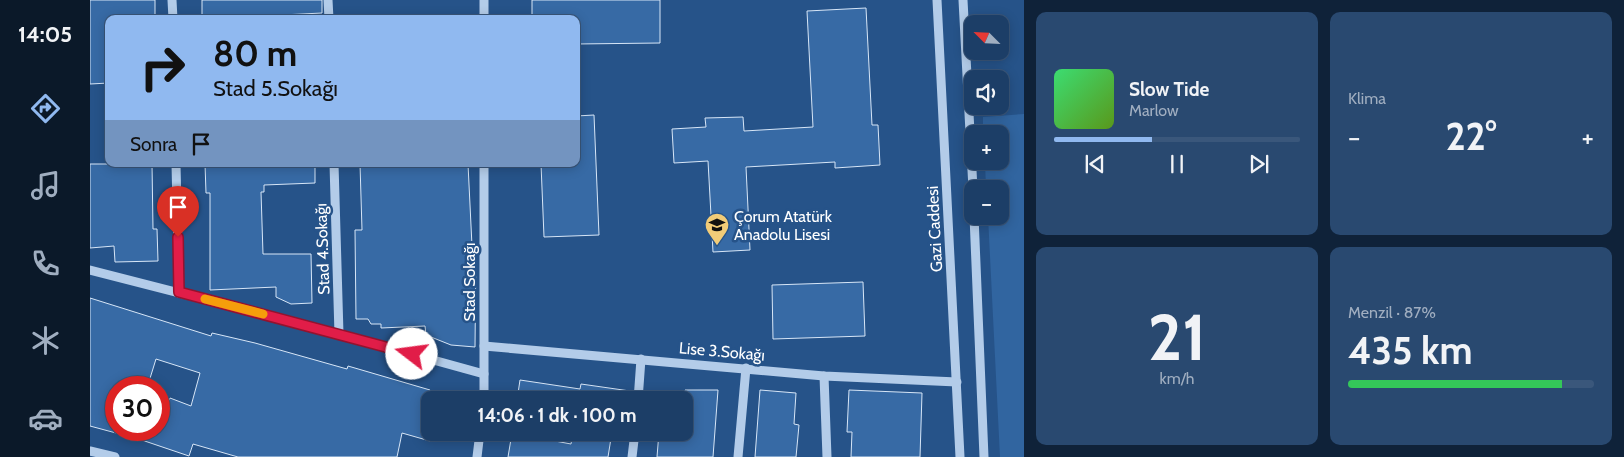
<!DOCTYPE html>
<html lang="tr">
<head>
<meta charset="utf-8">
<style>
  :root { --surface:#1c3e67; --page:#294970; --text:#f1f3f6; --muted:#a0aec0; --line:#3a577b; --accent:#90b9f0 }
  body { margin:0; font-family:Cabin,sans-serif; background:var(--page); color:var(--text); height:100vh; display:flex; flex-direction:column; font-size:19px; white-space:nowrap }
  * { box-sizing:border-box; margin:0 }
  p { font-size:16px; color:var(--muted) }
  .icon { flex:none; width:28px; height:28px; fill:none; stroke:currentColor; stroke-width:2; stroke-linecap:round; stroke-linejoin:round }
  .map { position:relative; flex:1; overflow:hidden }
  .panel { display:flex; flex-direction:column; gap:12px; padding:12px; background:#0f2239; width:600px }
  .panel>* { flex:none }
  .banner { position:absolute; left:15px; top:15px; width:475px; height:152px; border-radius:10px; box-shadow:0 2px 12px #0003,0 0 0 1px var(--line); background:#90b9f0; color:#111; overflow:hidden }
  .needle { width:32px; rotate:294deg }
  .fabs { position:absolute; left:874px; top:15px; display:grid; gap:10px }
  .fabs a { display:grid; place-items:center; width:45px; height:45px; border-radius:10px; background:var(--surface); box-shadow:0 2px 12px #0003,0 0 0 1px var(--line); font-size:25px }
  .speed { position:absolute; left:15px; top:376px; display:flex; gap:10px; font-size:25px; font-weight:700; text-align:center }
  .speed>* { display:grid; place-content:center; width:65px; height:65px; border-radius:50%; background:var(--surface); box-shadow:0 2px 12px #0003,0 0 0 1px var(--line); line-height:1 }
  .speed .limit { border:8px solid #d22; background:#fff; color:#111 }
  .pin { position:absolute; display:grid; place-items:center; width:42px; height:42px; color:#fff; margin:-51px -21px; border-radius:50% 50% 50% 0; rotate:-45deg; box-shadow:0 0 5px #0007 }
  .pin .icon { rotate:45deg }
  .me { position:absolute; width:55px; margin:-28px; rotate:285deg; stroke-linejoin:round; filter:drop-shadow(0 0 4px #0008) }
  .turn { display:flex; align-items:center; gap:18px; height:105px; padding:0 25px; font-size:22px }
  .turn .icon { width:65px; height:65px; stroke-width:2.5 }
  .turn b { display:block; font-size:35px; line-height:42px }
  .then { display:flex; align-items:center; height:48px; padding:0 25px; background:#0003; gap:10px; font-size:19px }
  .big { font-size:38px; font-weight:800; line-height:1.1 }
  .panel .card { flex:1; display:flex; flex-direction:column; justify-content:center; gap:8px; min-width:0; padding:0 18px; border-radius:10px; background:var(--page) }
  .panel .dial { align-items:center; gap:0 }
  .dial b { font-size:65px; line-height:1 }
  .song { display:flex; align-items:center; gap:15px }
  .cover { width:60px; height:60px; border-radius:8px; background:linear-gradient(135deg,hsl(140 70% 55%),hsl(90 70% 35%)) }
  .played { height:5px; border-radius:2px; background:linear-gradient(90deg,var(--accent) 40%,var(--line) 40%) }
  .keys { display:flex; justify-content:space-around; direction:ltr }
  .heat { display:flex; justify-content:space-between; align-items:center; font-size:28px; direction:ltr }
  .charge { height:8px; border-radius:4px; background:linear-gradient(90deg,#34c759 87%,var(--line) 0) }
  .panel .tiles { flex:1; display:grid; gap:12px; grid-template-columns:repeat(2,1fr) }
  .trip { position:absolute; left:331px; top:391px; width:272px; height:50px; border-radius:10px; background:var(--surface); box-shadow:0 2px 12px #0003,0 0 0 1px var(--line); font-weight:800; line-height:50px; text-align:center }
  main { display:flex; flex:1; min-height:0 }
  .tab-bar { display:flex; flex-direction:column; width:90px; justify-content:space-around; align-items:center; background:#0b1929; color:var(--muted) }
  .tab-bar .icon { width:35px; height:35px }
  .tab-bar .selected { color:var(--accent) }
  .tab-bar b { font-size:22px; color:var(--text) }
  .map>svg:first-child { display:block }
  .green { fill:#3165a0 }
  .building { fill:#376aa5; stroke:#d7e6f7 }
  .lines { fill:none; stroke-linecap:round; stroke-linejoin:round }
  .minor { stroke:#b3cce9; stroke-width:9 }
  .route-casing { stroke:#92132f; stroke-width:12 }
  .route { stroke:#e11d48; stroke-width:9 }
  .slow { stroke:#f59e0b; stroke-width:9 }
  .labels { text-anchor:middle; stroke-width:5; stroke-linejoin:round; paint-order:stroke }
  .poi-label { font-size:16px; fill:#fff; stroke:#265389; text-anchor:start }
  .street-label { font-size:16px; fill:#fff; stroke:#265389 }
</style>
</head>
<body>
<main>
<nav class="tab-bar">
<b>14:05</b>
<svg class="icon selected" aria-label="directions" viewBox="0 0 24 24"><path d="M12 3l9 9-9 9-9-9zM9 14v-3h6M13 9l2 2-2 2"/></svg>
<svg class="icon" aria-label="music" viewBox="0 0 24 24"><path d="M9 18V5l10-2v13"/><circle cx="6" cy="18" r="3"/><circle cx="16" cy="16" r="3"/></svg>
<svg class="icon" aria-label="phone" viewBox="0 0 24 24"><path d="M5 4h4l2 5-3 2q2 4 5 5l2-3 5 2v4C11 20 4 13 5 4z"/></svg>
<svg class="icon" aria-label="climate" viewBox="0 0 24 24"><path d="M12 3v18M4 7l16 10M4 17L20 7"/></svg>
<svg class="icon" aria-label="car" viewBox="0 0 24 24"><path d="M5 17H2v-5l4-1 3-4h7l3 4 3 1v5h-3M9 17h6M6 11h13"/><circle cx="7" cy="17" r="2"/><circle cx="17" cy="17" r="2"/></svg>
</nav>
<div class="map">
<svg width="934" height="457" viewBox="0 0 934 457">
  <rect width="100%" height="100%" fill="#265389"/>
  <path class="green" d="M934,114V457H910L898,216H910V189H896L895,161H910V134H893V117Z"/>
  <g class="building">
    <path d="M0,0H65V19H19V83L0,84Z"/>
    <path d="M112,0H232V13L112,19Z"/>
    <path d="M442,0H570V43L486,44V19H442Z"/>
    <path d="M776,8L782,125H788L790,165L745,168V162L656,167L660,250L623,252L618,161L584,163L582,129L616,127L615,118L653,117L654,131L723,127L717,11Z"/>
    <path d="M504,115L509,235L454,237L451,164H486V116Z"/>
    <path d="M0,164H62L63,229H67L68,261L25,262L24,246L0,248Z"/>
    <path d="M115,164H225V183L174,185V192H171L173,254H221L222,303L201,304L186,297V287L120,290V193H116Z"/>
    <path d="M270,164H378L382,246H386L385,347L361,345L336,335L335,326L291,328V324H281L278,319H266L265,230H272Z"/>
    <path d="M773,282L775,336L683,339L682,285Z"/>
    <path d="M0,298L121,336L122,333L165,343L257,369L258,366L340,390V441L312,433L307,457H148L103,444L99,456L31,433L32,430H69L80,398L101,406L110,373L66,359L57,388H26V433L0,426Z"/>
    <path d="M430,380L490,389L491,384L540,391L539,400H427Z"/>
    <path d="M595,390H628L623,457H567L569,432H595Z"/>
    <path d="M670,390L706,393L704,424L709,425L706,457H665Z"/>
    <path d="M759,390L832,393L830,457H761L762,432H757Z"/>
    <path d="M483,432H522L518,457H418L422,433L481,444Z"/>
  </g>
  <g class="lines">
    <g class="minor">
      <path d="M82,0L83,19"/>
      <path d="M238,0L239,19"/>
      <path d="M394,0V19"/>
      <path d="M847,0L870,457"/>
      <path d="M873,0L883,189"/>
      <path d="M86,164L89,293"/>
      <path d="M244,164L249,334"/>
      <path d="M884,216L894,457"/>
      <path d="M0,270L249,334L394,374"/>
      <path d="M394,346L734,376L867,382"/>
      <path d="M734,376L737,457"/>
      <path d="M394,400V164"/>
      <path d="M548,400L551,359"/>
      <path d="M0,451L25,457"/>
      <path d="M387,457L390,432"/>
      <path d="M542,457L545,432"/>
      <path d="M648,457L656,368"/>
    </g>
  </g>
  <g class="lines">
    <defs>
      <path id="route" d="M88,237L89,292L322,354"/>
    </defs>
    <use href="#route" class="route-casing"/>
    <use href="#route" class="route"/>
    <path class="slow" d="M115,299L173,314"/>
  </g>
  <defs>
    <symbol id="school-pin" viewBox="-11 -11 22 30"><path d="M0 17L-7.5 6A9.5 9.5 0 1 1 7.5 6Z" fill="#f2cc78" stroke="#265389"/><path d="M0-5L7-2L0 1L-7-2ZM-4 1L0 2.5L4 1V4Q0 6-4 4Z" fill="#111"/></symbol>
  </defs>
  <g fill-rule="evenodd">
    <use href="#school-pin" x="613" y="211" width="28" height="38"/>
  </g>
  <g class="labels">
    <g class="poi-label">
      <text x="644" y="222">Çorum Atatürk<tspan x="644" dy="18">Anadolu Lisesi</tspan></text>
    </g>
    <g class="street-label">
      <text transform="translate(844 229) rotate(-93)" y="6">Gazi Caddesi</text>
      <text transform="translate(232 249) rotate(-92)" y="6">Stad 4.Sokağı</text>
      <text transform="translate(379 282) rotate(-90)" y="6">Stad Sokağı</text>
      <text transform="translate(632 351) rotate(5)" y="6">Lise 3.Sokağı</text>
    </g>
  </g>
</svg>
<div class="fabs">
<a><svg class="needle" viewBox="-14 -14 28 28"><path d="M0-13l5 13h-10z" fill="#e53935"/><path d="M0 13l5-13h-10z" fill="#a0aec0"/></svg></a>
<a><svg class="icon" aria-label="sound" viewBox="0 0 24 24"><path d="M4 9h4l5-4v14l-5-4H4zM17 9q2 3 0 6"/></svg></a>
<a>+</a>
<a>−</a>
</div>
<div class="speed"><div class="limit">30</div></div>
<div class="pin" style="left:88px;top:237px;background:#d93025"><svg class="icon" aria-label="arrive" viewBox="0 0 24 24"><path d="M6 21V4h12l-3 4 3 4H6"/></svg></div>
<svg class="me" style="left:322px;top:354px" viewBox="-20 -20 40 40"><circle r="19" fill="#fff"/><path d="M0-13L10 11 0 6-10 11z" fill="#e11d48"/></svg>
<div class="trip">14:06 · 1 dk · 100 m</div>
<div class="banner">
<div class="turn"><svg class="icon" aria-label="right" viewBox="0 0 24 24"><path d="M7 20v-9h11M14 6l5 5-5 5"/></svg><div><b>80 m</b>Stad 5.Sokağı</div></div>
<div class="then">Sonra<svg class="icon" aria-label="arrive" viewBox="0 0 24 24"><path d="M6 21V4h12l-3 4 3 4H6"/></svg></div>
</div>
</div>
<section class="panel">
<div class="tiles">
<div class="card">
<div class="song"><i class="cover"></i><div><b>Slow Tide</b><p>Marlow</p></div></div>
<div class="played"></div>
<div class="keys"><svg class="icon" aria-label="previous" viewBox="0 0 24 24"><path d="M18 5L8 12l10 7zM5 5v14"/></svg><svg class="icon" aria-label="pause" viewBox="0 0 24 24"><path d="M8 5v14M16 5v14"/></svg><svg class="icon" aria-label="next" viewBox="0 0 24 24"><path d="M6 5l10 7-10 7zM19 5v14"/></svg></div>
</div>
<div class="card"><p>Klima</p>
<div class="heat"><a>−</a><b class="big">22°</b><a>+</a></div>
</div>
<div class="card dial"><b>21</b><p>km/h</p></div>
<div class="card"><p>Menzil · 87%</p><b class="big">435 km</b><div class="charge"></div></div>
</div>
</section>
</main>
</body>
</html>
